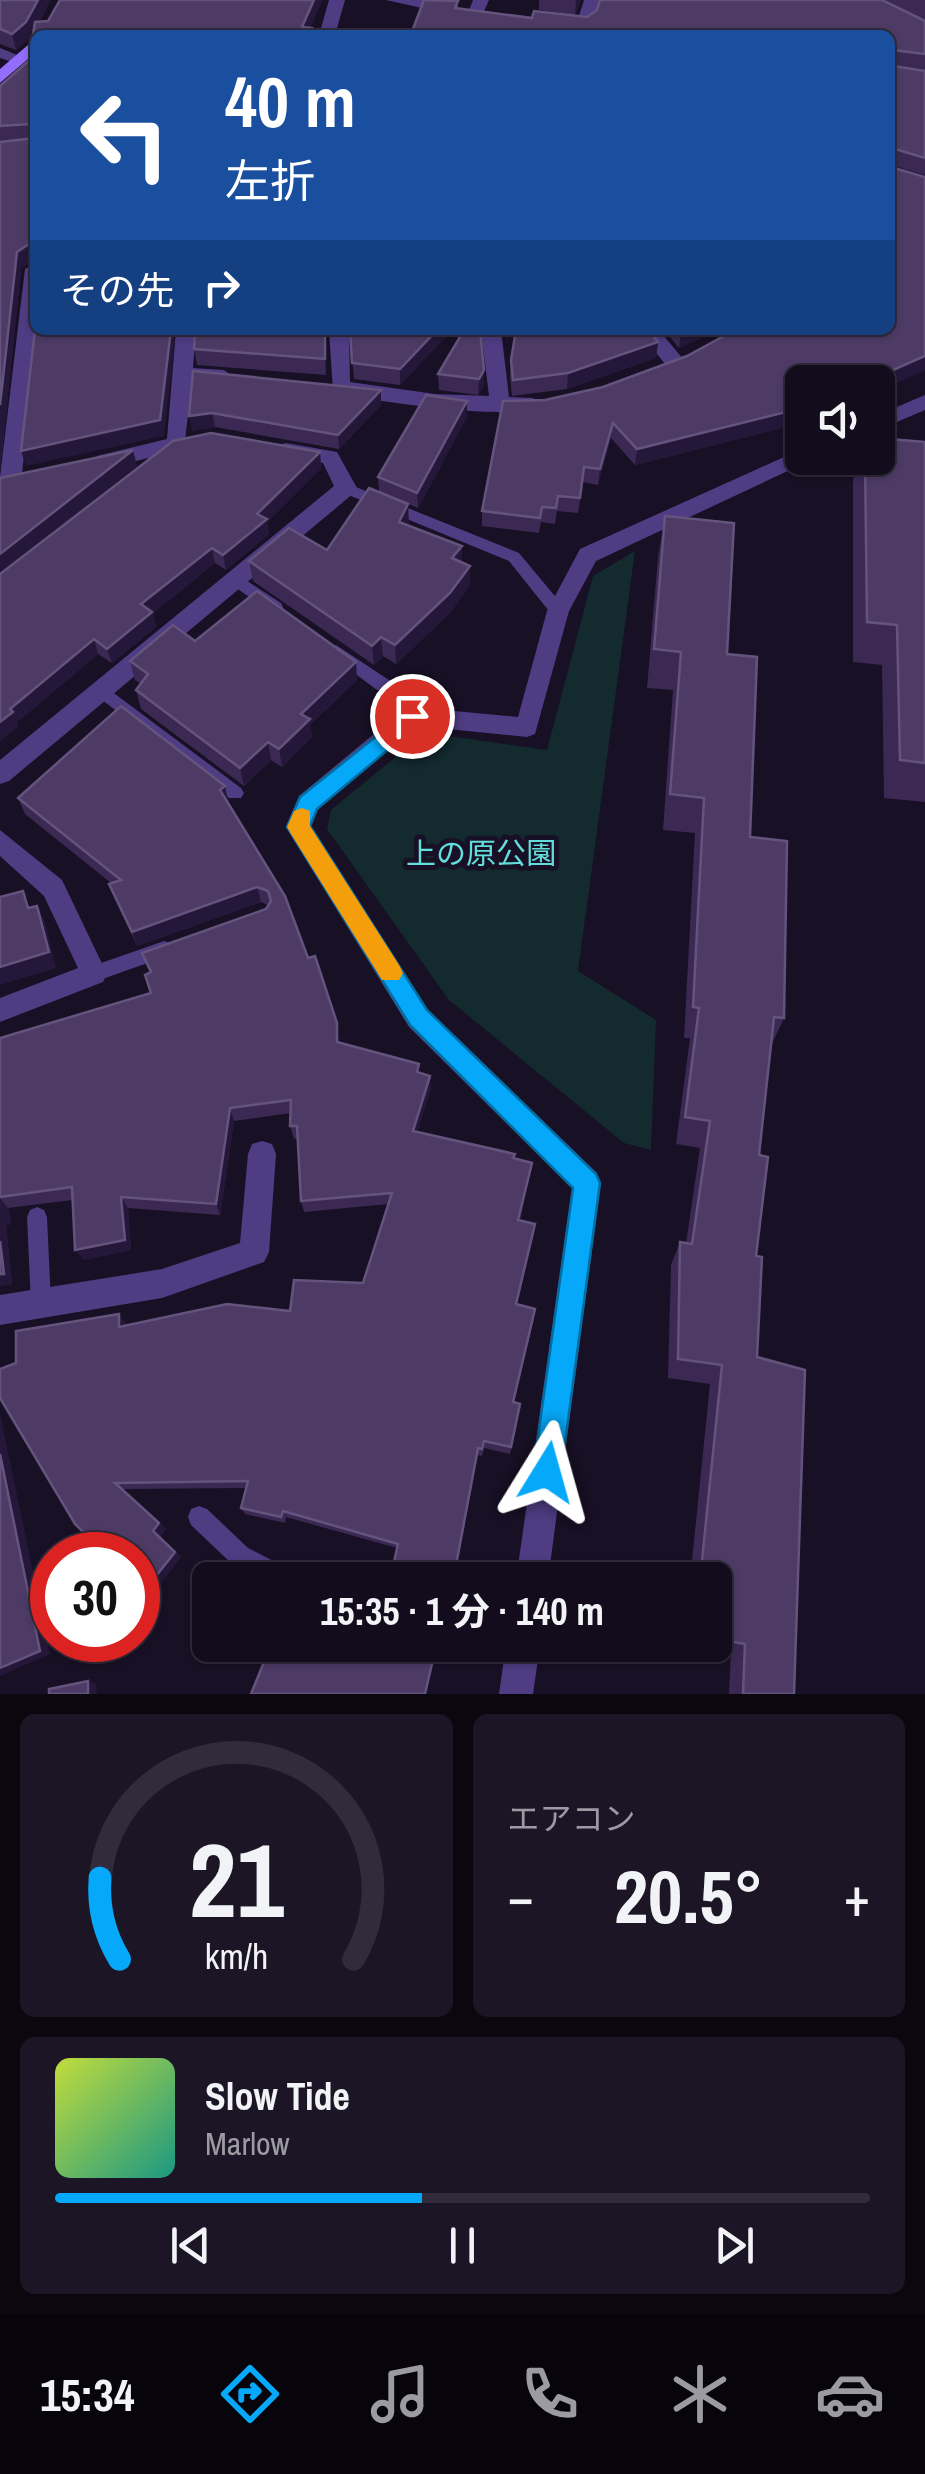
<!DOCTYPE html>
<html lang="ja">
<head>
<meta charset="utf-8">
<style>
  :root { --surface:#120c1c; --page:#1b1525; --text:#f1f3f6; --muted:#9c9ba3; --line:#312c3b; --accent:#06a8f9 }
  body { margin:0; font-family:"Archivo Narrow","Noto Sans JP",sans-serif; background:var(--page); color:var(--text); height:100vh; display:flex; flex-direction:column; font-size:38px; white-space:nowrap }
  * { box-sizing:border-box; margin:0 }
  p { font-size:32px; color:var(--muted) }
  .icon { flex:none; width:55px; height:55px; fill:none; stroke:currentColor; stroke-width:2; stroke-linecap:round; stroke-linejoin:round }
  .map { position:relative; height:1694px; overflow:hidden }
  .sheet { display:flex; flex-direction:column; gap:20px; padding:20px; background:#0a070f; flex:1 }
  .sheet>* { flex:none }
  .hud { position:absolute; left:30px; top:30px; width:865px; height:305px; border-radius:15px; box-shadow:0 2px 8px #0004,0 0 0 2px var(--line); background:#1a4fa0; color:#fff; overflow:hidden }
  .buttons { position:absolute; left:785px; top:365px; display:grid; gap:20px }
  .buttons a { display:grid; place-items:center; width:110px; height:110px; border-radius:15px; background:var(--surface); box-shadow:0 2px 8px #0004,0 0 0 2px var(--line); font-size:50px }
  .speed { position:absolute; left:30px; top:1532px; display:flex; gap:20px; font-size:50px; font-weight:700; text-align:center }
  .speed>* { display:grid; place-content:center; width:130px; height:130px; border-radius:50%; background:var(--surface); box-shadow:0 2px 8px #0004,0 0 0 2px var(--line); line-height:1 }
  .speed .limit { border:15px solid #d22; background:#fff; color:#111 }
  .pin { position:absolute; display:grid; place-items:center; width:85px; height:85px; color:#fff; margin:-42px; border:5px solid #fff; border-radius:50%; box-shadow:0 2px 10px #0007 }
  .me { position:absolute; width:110px; margin:-55px; rotate:8deg; stroke-linejoin:round; filter:drop-shadow(0 0 8px #0008) }
  .turn { display:flex; align-items:center; gap:35px; height:210px; padding:0 30px; font-size:45px }
  .turn .icon { width:130px; height:130px; stroke-width:2.5 }
  .turn b { display:block; font-size:70px; line-height:85px }
  .then { display:flex; align-items:center; height:95px; padding:0 30px; background:#0003; gap:20px; font-size:38px }
  .big { font-size:75px; font-weight:700; line-height:1.1 }
  .sheet .tile { flex:1; display:flex; flex-direction:column; justify-content:center; gap:15px; min-width:0; padding:0 35px; border-radius:15px; background:var(--page) }
  .sheet .dial { align-items:center; gap:0 }
  .dial svg { height:260px; overflow:visible; fill:none; stroke:var(--line); stroke-width:7; stroke-linecap:round; text-anchor:middle }
  .dial text { fill:var(--text); stroke:none }
  .song { display:flex; align-items:center; gap:30px }
  .cover { width:120px; height:120px; border-radius:15px; background:linear-gradient(135deg,hsl(70 70% 55%),hsl(170 70% 35%)) }
  .played { height:10px; border-radius:5px; background:linear-gradient(90deg,var(--accent) 45%,var(--line) 45%) }
  .keys { display:flex; justify-content:space-around; direction:ltr }
  .heat { display:flex; justify-content:space-between; align-items:center; font-size:55px; direction:ltr }
  .sheet .tiles { flex:1; display:grid; gap:20px; grid-template-columns:1fr 1fr }
  .tile:last-child { grid-column:span 2 }
  .trip { position:absolute; left:192px; top:1562px; width:540px; height:100px; border-radius:15px; background:var(--surface); box-shadow:0 2px 8px #0004,0 0 0 2px var(--line); font-weight:700; line-height:100px; text-align:center }
  .tab-bar { display:flex; height:160px; justify-content:space-around; align-items:center; background:#07050b; color:var(--muted) }
  .tab-bar .icon { width:70px; height:70px }
  .tab-bar .active { color:var(--accent) }
  .tab-bar b { font-size:45px; color:var(--text) }
  .map>svg:first-child { display:block }
  .green { fill:#132a2f }
  .lines { fill:none; stroke-linecap:round; stroke-linejoin:round }
  .lane { fill:#4f3c83; fill-rule:evenodd }
  .street { fill:#4f3c83; fill-rule:evenodd }
  .secondary { fill:#936efc; fill-rule:evenodd }
  .wall { fill:#3b2953 }
  .shaded-wall { fill:#251739 }
  .building { fill:#4d3b65; stroke:#64547d; stroke-width:2.5 }
  .route { fill:#06a8f9; stroke:#046da2; stroke-width:2.5 }
  .slow { fill:#f59e0b }
  .labels { text-anchor:middle; stroke-width:10; stroke-linejoin:round; paint-order:stroke }
  .park-label { font-size:30px; fill:#62dddb; stroke:#181025 }
</style>
</head>
<body>
<div class="map">
<svg width="925" height="1694" viewBox="0 0 925 1694">
  <rect width="100%" height="100%" fill="#181025"/>
  <path class="green" d="M635,551L578,971L656,1020L651,1150L624,1143L449,1000L327,829L331,810L415,741L434,734L547,750L593,576Z"/>
  <g class="lines">
    <g class="lane">
      <path d="M346,483L519,553L564,607L566,611L564,615H552L509,561L341,492L339,488Z"/>
      <path d="M238,575L281,603L283,607L281,611H269L232,585L230,581Z"/>
      <path d="M336,645L389,680L391,685L389,690H377L330,655L328,651L330,647Z"/>
      <path d="M103,685L241,788L244,793L241,798H229L97,696L95,691L97,686Z"/>
      <path d="M164,941L170,943L173,949L170,955L94,982L87,980L85,974L87,968Z"/>
      <path d="M37,1207L44,1210L47,1217L51,1303L48,1310L41,1313L34,1310L31,1303L27,1217L30,1210Z"/>
      <path d="M199,1506L207,1509L248,1548L295,1572L298,1580H263L232,1564L191,1525L188,1517L191,1509Z"/>
    </g>
    <g class="street">
      <path d="M329,0H345L335,35H319Z"/>
      <path d="M386,0H423L462,10L454,15Z"/>
      <path d="M473,0H489L482,16L468,13Z"/>
      <path d="M584,0H600L590,29L557,27V19H578Z"/>
      <path d="M0,48L27,59L19,64L0,58Z"/>
      <path d="M35,263L38,330L21,482L10,490L2,487L0,477L25,269Z"/>
      <path d="M176,330H196L193,368L224,370L234,377L224,384L192,381L184,449L104,469L97,466V456L167,439Z"/>
      <path d="M329,330H349L350,382L435,394L489,396L481,330H501L509,397L533,398L543,405C526,424 364,400 333,392Z"/>
      <path d="M638,330H659L683,359V369H669Z"/>
      <path d="M925,395V410L878,430V415Z"/>
      <path d="M286,443L337,452L357,488L354,493L9,781L0,784V760L334,486L323,463L279,455V445Z"/>
      <path d="M802,449V458H812L809,461L596,561L569,611L535,734L527,737L417,726L318,809L311,826L427,1009L597,1173L601,1183L548,1580H516L572,1188L409,1027L286,827L299,796L404,709L412,707L518,717L547,611L580,549Z"/>
      <path d="M0,830L62,880L107,974L103,982L0,1022V998L78,968L44,896L0,856Z"/>
      <path d="M262,1141L272,1144L276,1154L269,1252L264,1262L162,1298L0,1325V1295L162,1269L240,1243L248,1154L252,1144Z"/>
      <path d="M506,1645H540L533,1694H499Z"/>
    </g>
    <path class="secondary" d="M35,39V53L0,83V69Z"/>
  </g>
  <g class="wall">
    <path d="M0,0H50L39,22L48,21L60,0H322L310,28L35,35V55L32,41L33,33L30,38L16,50L0,44Z"/>
    <path d="M539,0H581L575,15L539,10Z"/>
    <path d="M600,0H925V175L891,165V167L925,177V370L878,391L802,382V423L635,465L611,438L598,485L583,482L578,513L557,511L555,524L541,522L539,533L482,526V511L545,400L603,387L687,356L890,330V35L411,34L458,1V8L532,18L587,17L597,10Z"/>
    <path d="M35,55V261L33,260L21,269L0,471V86Z"/>
    <path d="M195,330H326V375L197,365L194,349Z"/>
    <path d="M349,330H452L400,385L354,379Z"/>
    <path d="M464,330L484,385L478,395L439,390L438,374Z"/>
    <path d="M664,330H718L679,348Z"/>
    <path d="M658,342L656,358L567,389L512,396L510,376L511,360Z"/>
    <path d="M193,371L381,405L339,449L215,427L192,431Z"/>
    <path d="M467,417L418,508L379,492L378,477Z"/>
    <path d="M925,442V802L884,798L882,665L853,662V480L859,458H878Z"/>
    <path d="M320,452L321,468L267,522L269,534L226,570L215,563L153,613L156,627L112,663L98,654L17,722L18,726L0,741V574Z"/>
    <path d="M408,504V526L462,562L470,585L450,613L396,664L383,656L374,665L253,581L249,561L327,550Z"/>
    <path d="M665,516L727,654L750,837L784,1018L770,1048L759,1155L756,1256L757,1357L794,1694H729L731,1652L698,1646L715,1645V1580H690L710,1384L668,1378L671,1265L680,1242L686,1243L700,1148L676,1144L690,1038H684L695,833L663,830L673,690L647,688L658,557Z"/>
    <path d="M195,641L357,680L310,725L312,737L282,767L271,760L244,786L141,709L136,690L141,684L135,680L130,661Z"/>
    <path d="M225,786L228,802L308,958L337,1023L339,1043L420,1073L431,1088L417,1132L514,1158L530,1174L520,1221L533,1235L517,1304L534,1318L514,1403L519,1412L510,1454L484,1448L482,1456L478,1455L454,1580L396,1566L394,1562L397,1548L286,1517L285,1523L245,1514L241,1508L246,1488L122,1489L166,1529L160,1537L181,1557L151,1595L144,1591L16,1363L119,1314L126,1325L290,1311L363,1283L388,1204L304,1212L301,1201L298,1138L294,1139L290,1126L291,1113L234,1121L220,1215L128,1208L131,1250L83,1260L72,1200L8,1208L11,1224L6,1225L12,1284L0,1286V1038L151,993L150,973L142,953L266,909L268,905L261,902L137,946L115,899L109,884L111,883L25,814L18,798Z"/>
  </g>
  <g class="shaded-wall">
    <path d="M38,0H50L30,38L16,50L12,34Z"/>
    <path d="M314,0H322L307,35L302,27Z"/>
    <path d="M576,0H581L575,15Z"/>
    <path d="M29,244L33,260L21,269L0,471V405L17,252Z"/>
    <path d="M171,330H176L164,436L26,466L21,451Z"/>
    <path d="M325,330H326V375L325,359Z"/>
    <path d="M437,330H452L400,385V369Z"/>
    <path d="M507,330H513L506,343Z"/>
    <path d="M687,330H718L679,348L681,332Z"/>
    <path d="M658,342L656,358L567,389L568,373Z"/>
    <path d="M925,356V370L878,391V382H866Z"/>
    <path d="M484,370V385L478,395L479,379Z"/>
    <path d="M381,390V405L339,449L338,435Z"/>
    <path d="M467,401V417L418,508L417,493Z"/>
    <path d="M802,408V423L635,465L637,449Z"/>
    <path d="M212,413L215,427L192,431L189,416Z"/>
    <path d="M613,423L611,438L598,485L600,469Z"/>
    <path d="M133,450L137,466L0,573V554Z"/>
    <path d="M320,452L321,468L267,522L269,534L226,570L223,555L257,514Z"/>
    <path d="M408,504L409,524L400,542L399,522Z"/>
    <path d="M462,546V565L452,558Z"/>
    <path d="M212,548L215,563L153,613L156,627L112,663L107,649L141,604Z"/>
    <path d="M470,566V585L450,613L396,664L395,645Z"/>
    <path d="M381,637L383,656L374,665L372,646Z"/>
    <path d="M94,639L98,654L17,722L18,726L0,741V722L10,709Z"/>
    <path d="M356,662L357,680L310,725L312,737L282,767L279,749L301,714Z"/>
    <path d="M268,742L271,760L244,786L240,768Z"/>
    <path d="M225,786L228,802L224,806L220,790Z"/>
    <path d="M257,887L261,902L137,946L132,932Z"/>
    <path d="M37,906L45,922L56,968L0,985V967Z"/>
    <path d="M430,1076L431,1088L414,1143L413,1131Z"/>
    <path d="M230,1108L234,1121L220,1215L216,1204Z"/>
    <path d="M532,1163L530,1174L517,1231L518,1220Z"/>
    <path d="M121,1197L128,1208L131,1250L83,1260L75,1250Z"/>
    <path d="M0,1198L8,1208L11,1224L6,1225L12,1284L0,1286Z"/>
    <path d="M119,1314L126,1323V1336L119,1327Z"/>
    <path d="M0,1413L50,1654L0,1676Z"/>
    <path d="M478,1448V1455L454,1580V1576Z"/>
    <path d="M159,1523L166,1529L160,1537L181,1557L151,1595L144,1591L153,1531Z"/>
    <path d="M88,1681L96,1684L97,1694H88Z"/>
  </g>
  <g class="building">
    <path d="M0,0H38L26,22L12,34L0,29Z"/>
    <path d="M60,0H314L302,27L312,28L309,35H35V42L32,41L35,22L48,21Z"/>
    <path d="M424,0L458,1L455,8L532,18L534,11L587,17L597,10L600,0H882L925,21V54L892,50L893,66L925,71V158L895,149L890,153L891,167L925,177V356L866,382H802V408L637,449L613,423L600,469L584,467L580,498L558,496L556,508L542,507L540,518L482,511L503,401L545,400L603,387L687,356L735,330H890V35H371L411,34Z"/>
    <path d="M35,55V264L34,247L29,244L17,252L0,405V142L35,138L31,124L0,126V86Z"/>
    <path d="M35,330H171L160,420L21,451Z"/>
    <path d="M195,330H325V359L194,349Z"/>
    <path d="M350,330H437L400,369L352,363Z"/>
    <path d="M464,330H480L484,370L479,379L438,374Z"/>
    <path d="M516,330H648L658,342L568,373L513,380L511,360Z"/>
    <path d="M193,371L381,390L338,435L212,413L189,416Z"/>
    <path d="M426,395L467,401L417,493L378,477Z"/>
    <path d="M211,433L320,452L257,514L267,519L223,555L212,548L141,604L152,612L107,649L94,639L10,709L13,712L0,722V574L173,441Z"/>
    <path d="M878,438L925,442V763L900,760L897,625L867,622L865,458H878Z"/>
    <path d="M133,450L0,554V478Z"/>
    <path d="M369,488L408,504L399,522L462,546L452,558L470,566L450,593L395,645L381,637L372,646L249,561L289,528L327,550Z"/>
    <path d="M665,516L734,523L727,654L757,657L750,837L787,841L784,1018L774,1017L759,1155L768,1157L756,1256L762,1257L757,1357L805,1370L794,1694H743L745,1644L715,1639V1618L717,1610H715V1580H700L722,1365L678,1359L680,1242L692,1244L710,1121L685,1117L699,1008L693,1007L704,798L670,794L681,652L654,649Z"/>
    <path d="M257,591L356,662L301,714L310,719L279,749L268,742L240,768L136,690L148,674L130,661L173,625L195,641Z"/>
    <path d="M121,706L225,786L220,790L285,896L308,958L315,956L337,1023V1042L419,1064L417,1072L430,1076L413,1131L515,1154L513,1158L532,1163L518,1220L535,1224L516,1304L535,1309L513,1402L520,1404L511,1447L484,1441L482,1449L478,1448L454,1576L394,1562L398,1544L283,1511L281,1517L241,1508L248,1481L115,1483L159,1523L153,1531L175,1552L144,1591L138,1584V1555H107L75,1524L0,1398V1369L16,1363V1331L119,1314V1327L227,1304L290,1311L294,1280L363,1283L392,1193L301,1201L297,1126H290L291,1100L230,1108L216,1204L121,1197L125,1240L75,1250L72,1187L0,1197V1038L151,993L145,975L151,972L142,953L266,909L271,901L268,891L257,887L132,932L109,884L121,880L18,798Z"/>
    <path d="M23,891L28,908L37,906L49,952L0,967V897Z"/>
    <path d="M0,1241L4,1274H0Z"/>
    <path d="M0,1454L40,1651L0,1668Z"/>
    <path d="M235,1645H354L365,1650L366,1645H393L434,1655L425,1694H251L264,1662L234,1648Z"/>
    <path d="M88,1681V1694H49V1689Z"/>
  </g>
  <path class="route" d="M412,708L423,716L420,723L317,809L310,826L427,1010L596,1174L600,1183L561,1472L557,1482L547,1486L537,1482L533,1472L573,1188L410,1025L287,827L300,797Z"/>
  <path class="slow" d="M302,808L310,811V826L399,965L403,973L399,980H382L291,834L287,827L294,811Z"/>
  <g class="labels">
    <g class="park-label">
      <text x="481" y="864">上の原公園</text>
    </g>
  </g>
</svg>
<div class="buttons">
<a><svg class="icon" aria-label="sound" viewBox="0 0 24 24"><path d="M4 9h4l5-4v14l-5-4H4zM17 9q2 3 0 6"/></svg></a>
</div>
<div class="speed"><div class="limit">30</div></div>
<div class="pin" style="left:412px;top:716px;background:#d93025"><svg class="icon" aria-label="arrive" viewBox="0 0 24 24"><path d="M6 21V4h12l-3 4 3 4H6"/></svg></div>
<svg class="me" style="left:547px;top:1472px" viewBox="-20 -20 40 40"><path d="M0-17L14 15 0 8-14 15z" fill="#06a8f9" stroke="#fff" stroke-width="4"/></svg>
<div class="trip">15:35 · 1 分 · 140 m</div>
<div class="hud">
<div class="turn"><svg class="icon" aria-label="left" viewBox="0 0 24 24"><path d="M17 20v-9H6M10 6l-5 5 5 5"/></svg><div><b>40 m</b>左折</div></div>
<div class="then">その先<svg class="icon" aria-label="right" viewBox="0 0 24 24"><path d="M7 20v-9h11M14 6l5 5-5 5"/></svg></div>
</div>
</div>
<section class="sheet">
<div class="tiles">
<div class="tile dial"><svg viewBox="0 0 100 80">
<path d="M14 69A42 42 0 1 1 86 69"/>
<path d="M14 69A42 42 0 0 1 8 44" stroke="#06a8f9"/>
<text x="50" y="56" font-size="32" font-weight="700">21</text>
<text x="50" y="72" font-size="11">km/h</text>
</svg></div>
<div class="tile"><p>エアコン</p>
<div class="heat"><a>−</a><b class="big">20.5°</b><a>+</a></div>
</div>
<div class="tile">
<div class="song"><i class="cover"></i><div><b>Slow Tide</b><p>Marlow</p></div></div>
<div class="played"></div>
<div class="keys"><svg class="icon" aria-label="previous" viewBox="0 0 24 24"><path d="M18 5L8 12l10 7zM5 5v14"/></svg><svg class="icon" aria-label="pause" viewBox="0 0 24 24"><path d="M8 5v14M16 5v14"/></svg><svg class="icon" aria-label="next" viewBox="0 0 24 24"><path d="M6 5l10 7-10 7zM19 5v14"/></svg></div>
</div>
</div>
</section>
<nav class="tab-bar">
<b>15:34</b>
<svg class="icon active" aria-label="directions" viewBox="0 0 24 24"><path d="M12 3l9 9-9 9-9-9zM9 14v-3h6M13 9l2 2-2 2"/></svg>
<svg class="icon" aria-label="music" viewBox="0 0 24 24"><path d="M9 18V5l10-2v13"/><circle cx="6" cy="18" r="3"/><circle cx="16" cy="16" r="3"/></svg>
<svg class="icon" aria-label="phone" viewBox="0 0 24 24"><path d="M5 4h4l2 5-3 2q2 4 5 5l2-3 5 2v4C11 20 4 13 5 4z"/></svg>
<svg class="icon" aria-label="climate" viewBox="0 0 24 24"><path d="M12 3v18M4 7l16 10M4 17L20 7"/></svg>
<svg class="icon" aria-label="car" viewBox="0 0 24 24"><path d="M5 17H2v-5l4-1 3-4h7l3 4 3 1v5h-3M9 17h6M6 11h13"/><circle cx="7" cy="17" r="2"/><circle cx="17" cy="17" r="2"/></svg>
</nav>
</body>
</html>
